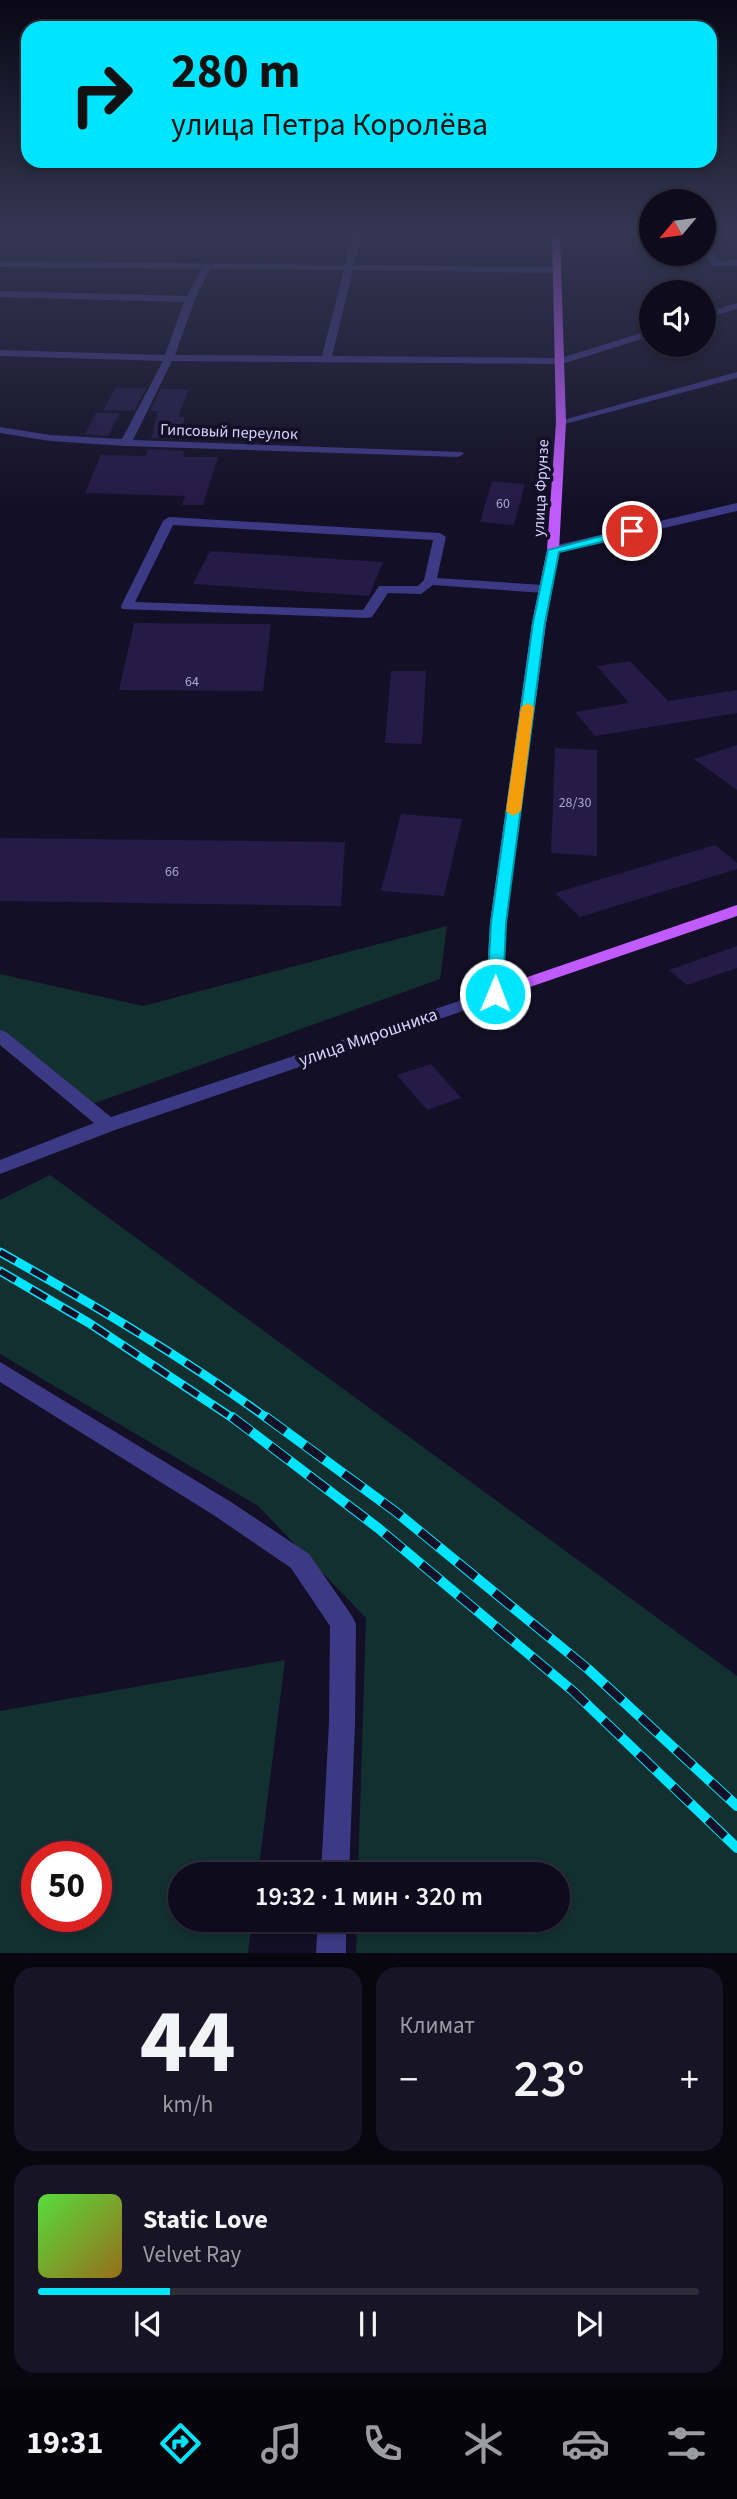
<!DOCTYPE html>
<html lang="ru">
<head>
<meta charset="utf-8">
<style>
  :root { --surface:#0e0b1c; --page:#171425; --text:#f1f3f6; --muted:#9b9ba3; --line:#2e2b3b; --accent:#00e5ff }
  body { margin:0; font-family:"Source Sans 3",sans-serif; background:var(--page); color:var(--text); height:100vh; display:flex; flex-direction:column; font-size:26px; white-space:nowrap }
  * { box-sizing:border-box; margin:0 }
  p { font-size:23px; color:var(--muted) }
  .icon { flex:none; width:38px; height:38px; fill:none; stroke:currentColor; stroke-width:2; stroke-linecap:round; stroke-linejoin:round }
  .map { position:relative; height:1953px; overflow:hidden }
  .drawer { display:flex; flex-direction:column; gap:14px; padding:14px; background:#08060f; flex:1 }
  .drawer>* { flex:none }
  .banner { position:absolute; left:21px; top:21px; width:696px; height:147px; border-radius:21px; box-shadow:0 4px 10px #0003,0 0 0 2px var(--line); background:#00e5ff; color:#111; overflow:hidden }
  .needle { width:46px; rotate:241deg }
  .tools { position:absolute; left:639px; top:189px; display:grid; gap:14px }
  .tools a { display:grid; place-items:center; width:77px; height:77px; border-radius:50%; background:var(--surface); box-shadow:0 4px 10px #0003,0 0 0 2px var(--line); font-size:35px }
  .speed { position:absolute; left:21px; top:1841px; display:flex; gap:14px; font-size:35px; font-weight:700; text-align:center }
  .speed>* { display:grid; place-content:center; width:91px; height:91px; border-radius:50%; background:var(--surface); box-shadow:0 4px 10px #0003,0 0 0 2px var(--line); line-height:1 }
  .speed .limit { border:10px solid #d22; background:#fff; color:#111 }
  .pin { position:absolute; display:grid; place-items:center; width:60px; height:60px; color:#fff; margin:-30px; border:4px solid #fff; border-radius:50%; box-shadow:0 2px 7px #0007 }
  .me { position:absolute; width:77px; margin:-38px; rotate:1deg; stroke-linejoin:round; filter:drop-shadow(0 0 5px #0008) }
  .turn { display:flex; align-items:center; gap:24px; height:147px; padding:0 35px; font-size:32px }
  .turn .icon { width:91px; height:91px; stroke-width:2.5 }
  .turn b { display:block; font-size:49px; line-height:60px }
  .big { font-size:52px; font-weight:600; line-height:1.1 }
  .drawer .tile { flex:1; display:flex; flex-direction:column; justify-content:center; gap:10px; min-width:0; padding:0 24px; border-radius:21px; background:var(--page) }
  .drawer .dial { align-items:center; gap:0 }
  .dial b { font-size:91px; line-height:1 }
  .song { display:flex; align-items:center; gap:21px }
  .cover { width:84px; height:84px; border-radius:10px; background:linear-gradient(135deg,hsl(110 70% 55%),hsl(40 70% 35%)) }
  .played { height:7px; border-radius:4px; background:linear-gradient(90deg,var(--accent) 20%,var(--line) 20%) }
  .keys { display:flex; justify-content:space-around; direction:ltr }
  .heat { display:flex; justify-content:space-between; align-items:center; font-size:38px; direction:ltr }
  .drawer .tiles { flex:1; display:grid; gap:14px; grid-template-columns:1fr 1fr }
  .tile:last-child { grid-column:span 2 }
  .trip { position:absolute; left:168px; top:1862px; width:402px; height:70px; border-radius:35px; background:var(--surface); box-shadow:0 4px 10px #0003,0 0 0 2px var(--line); font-weight:600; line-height:70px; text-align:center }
  .dock { display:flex; height:112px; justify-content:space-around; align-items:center; background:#06040b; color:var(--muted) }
  .dock .icon { width:49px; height:49px }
  .dock .selected { color:var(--accent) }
  .dock b { font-size:32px; color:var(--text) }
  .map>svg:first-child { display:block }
  .green { fill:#12302f; fill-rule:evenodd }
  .building { fill:#241b47 }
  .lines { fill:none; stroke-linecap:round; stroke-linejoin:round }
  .minor { fill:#3d3a85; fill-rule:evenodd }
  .major { fill:#c25bff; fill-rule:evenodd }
  .rail-far1-casing { stroke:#00e5ff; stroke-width:9 }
  .rail-casing { stroke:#00e5ff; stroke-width:10 }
  .rail-far1 { stroke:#130f26; stroke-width:6; stroke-dasharray:18; stroke-linecap:butt }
  .rail { stroke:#130f26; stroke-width:8; stroke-dasharray:24; stroke-linecap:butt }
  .route { fill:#00e5ff; stroke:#0095a6; stroke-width:2 }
  .slow { fill:#f59e0b }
  .labels { text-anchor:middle; stroke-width:7; stroke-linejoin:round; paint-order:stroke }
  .number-label { font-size:14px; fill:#aca6d1 }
  .far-street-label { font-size:16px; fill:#d9d4ff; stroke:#130f26 }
  .street-label { font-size:18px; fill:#d9d4ff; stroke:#130f26 }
</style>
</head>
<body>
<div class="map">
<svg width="737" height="1953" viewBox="0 0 737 1953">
  <rect width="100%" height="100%" fill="#130f26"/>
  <g class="green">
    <path d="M447,926L440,979L84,1107L0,1043V974L143,1006Z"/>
    <path d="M50,1175L737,1676V1953H356L357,1920H558V1874H358L366,1618L258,1506L0,1354V1200Z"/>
    <path d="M285,1660L258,1874H180V1920H252L248,1953H0V1711ZM37,1857H96V1916H37Z"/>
  </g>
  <g class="building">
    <path d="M116,388H146L134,411L103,410Z"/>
    <path d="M161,389H189L178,417H185L182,428H189L187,439L151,438L158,411H150Z"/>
    <path d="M96,413H120L108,436L85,434Z"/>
    <path d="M148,449L184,451L183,457H218L203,505H182L185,496L85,493L101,455L146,456Z"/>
    <path d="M492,481L525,484L514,525L480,522Z"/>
    <path d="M210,551L383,562L369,596L193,584Z"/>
    <path d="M134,623L271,624L263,691L119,690Z"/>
    <path d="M630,661L668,701L737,690V713L595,736L575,712L629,703L597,666Z"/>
    <path d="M391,671H426L422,744L385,743Z"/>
    <path d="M737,745V790L694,759Z"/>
    <path d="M555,748L597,750V856L551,853Z"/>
    <path d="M401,814L462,819L444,896L381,891Z"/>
    <path d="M0,838L345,842L341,906L0,901Z"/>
    <path d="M715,845L737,863V869L580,917L555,893Z"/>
    <path d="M737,946V968L687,985L669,970Z"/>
    <path d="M431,1064L461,1098L427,1110L397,1075Z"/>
  </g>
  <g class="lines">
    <g class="minor">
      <path d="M354,232H362L354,265L556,267L560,270L556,273L353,270L332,356L561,358L651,330V336L562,364L172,361L133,440L462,452L464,454L458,457L126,446L50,441L0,433V427L50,435L122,439L163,361L0,356V350L165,355L184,302L0,297V291L187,296L202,269L0,267V261L345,265ZM210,269L344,270L322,356L175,355L195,299Z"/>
      <path d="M709,232H717C710,244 710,251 719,261L737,260V266H714C704,254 700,247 709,232Z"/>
      <path d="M737,303V309L704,319V313Z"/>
      <path d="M737,372V378L561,425L556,422Z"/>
      <path d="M737,503V511L553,554L547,550L553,546Z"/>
      <path d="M169,517L440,533L446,537L437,578L544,585L550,589L544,593L433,585L421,594L388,593L372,617L367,618L122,609L121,606L163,521ZM173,525L433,540L424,580L418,586H379L363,610L135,602Z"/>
      <path d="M495,989L504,994L501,998L115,1130L0,1174V1160L94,1123L0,1045V1030L6,1032L111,1117Z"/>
      <path d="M0,1362L231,1502L309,1554L352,1616L356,1624L355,1723L349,1874H321L329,1723L330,1626L291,1568L215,1516L0,1382Z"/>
      <path d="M318,1920H346V1953H316Z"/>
    </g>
    <path class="major" d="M552,232H560L566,422L559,550L546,623L506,923L504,985L737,905V916L495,999L486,994L490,923L532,623L547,550L556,422Z"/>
    <defs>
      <g id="rail-far1">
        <path d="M0,1252C92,1304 183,1357 268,1419"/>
        <path d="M0,1271L89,1323L234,1419"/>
      </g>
      <g id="rail">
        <path d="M232,1417L378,1528L574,1692L737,1848"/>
        <path d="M266,1417L396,1512L588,1669L737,1806"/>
      </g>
    </defs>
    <use href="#rail-far1" class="rail-far1-casing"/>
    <use href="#rail" class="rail-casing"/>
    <use href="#rail-far1" class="rail-far1"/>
    <use href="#rail" class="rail"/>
  </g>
  <linearGradient id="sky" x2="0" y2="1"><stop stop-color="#0a0815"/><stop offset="0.46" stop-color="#333752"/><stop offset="1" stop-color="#333752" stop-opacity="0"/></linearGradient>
  <rect width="737" height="506" fill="url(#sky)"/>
  <path class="route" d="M632,528L638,531L636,534L559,552L545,623L506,923L503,994L501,997H490L487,994L491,923L533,623L548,550Z"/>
  <path class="slow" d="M528,703L534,707L521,811L513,816L506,811L521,707Z"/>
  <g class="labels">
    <g class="number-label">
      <text x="503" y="508">60</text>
      <text x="192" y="686">64</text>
      <text x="575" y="807">28/30</text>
      <text x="172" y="876">66</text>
    </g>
    <g class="far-street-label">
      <text transform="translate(229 431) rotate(2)" y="6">Гипсовый переулок</text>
      <text transform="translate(540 488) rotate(-87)" y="6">улица Фрунзе</text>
    </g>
    <g class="street-label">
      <text transform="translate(368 1037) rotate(-19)" y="6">улица Мирошника</text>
    </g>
  </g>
</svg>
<div class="tools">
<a><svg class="needle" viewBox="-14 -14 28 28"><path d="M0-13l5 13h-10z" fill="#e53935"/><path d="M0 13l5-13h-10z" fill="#9b9ba3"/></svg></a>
<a><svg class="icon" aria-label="sound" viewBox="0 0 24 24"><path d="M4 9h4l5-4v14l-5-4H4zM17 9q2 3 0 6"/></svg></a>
</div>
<div class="speed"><div class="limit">50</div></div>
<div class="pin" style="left:632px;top:531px;background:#d93025"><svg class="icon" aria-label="arrive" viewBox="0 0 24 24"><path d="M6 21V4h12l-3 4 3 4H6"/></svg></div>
<svg class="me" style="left:495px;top:994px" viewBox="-20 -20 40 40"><circle r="17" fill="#00e5ff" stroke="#fff" stroke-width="3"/><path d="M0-11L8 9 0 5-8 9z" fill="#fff"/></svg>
<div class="trip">19:32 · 1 мин · 320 m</div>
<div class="banner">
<div class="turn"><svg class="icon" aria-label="right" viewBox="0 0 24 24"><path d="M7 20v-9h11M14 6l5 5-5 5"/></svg><div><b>280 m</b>улица Петра Королёва</div></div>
</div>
</div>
<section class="drawer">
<div class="tiles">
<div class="tile dial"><b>44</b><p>km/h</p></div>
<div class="tile"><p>Климат</p>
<div class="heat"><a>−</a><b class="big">23°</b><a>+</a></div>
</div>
<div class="tile">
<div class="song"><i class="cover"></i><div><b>Static Love</b><p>Velvet Ray</p></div></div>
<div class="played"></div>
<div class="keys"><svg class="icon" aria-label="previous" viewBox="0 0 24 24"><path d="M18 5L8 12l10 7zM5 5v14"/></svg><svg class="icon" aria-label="pause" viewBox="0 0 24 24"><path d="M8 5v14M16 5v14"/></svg><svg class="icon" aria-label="next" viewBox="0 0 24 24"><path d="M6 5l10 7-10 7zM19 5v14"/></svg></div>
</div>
</div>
</section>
<nav class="dock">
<b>19:31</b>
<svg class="icon selected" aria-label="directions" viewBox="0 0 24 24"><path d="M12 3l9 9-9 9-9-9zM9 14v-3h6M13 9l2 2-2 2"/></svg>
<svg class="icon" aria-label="music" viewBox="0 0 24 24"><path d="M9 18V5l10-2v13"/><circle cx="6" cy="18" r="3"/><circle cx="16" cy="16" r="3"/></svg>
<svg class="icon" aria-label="phone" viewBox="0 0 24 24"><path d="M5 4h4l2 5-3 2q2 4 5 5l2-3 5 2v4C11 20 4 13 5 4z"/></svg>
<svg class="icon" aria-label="climate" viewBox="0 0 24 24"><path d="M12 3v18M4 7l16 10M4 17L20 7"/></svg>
<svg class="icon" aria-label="car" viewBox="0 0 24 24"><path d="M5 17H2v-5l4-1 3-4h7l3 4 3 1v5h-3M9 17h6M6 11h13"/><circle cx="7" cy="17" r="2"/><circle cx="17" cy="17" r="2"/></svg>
<svg class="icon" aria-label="filters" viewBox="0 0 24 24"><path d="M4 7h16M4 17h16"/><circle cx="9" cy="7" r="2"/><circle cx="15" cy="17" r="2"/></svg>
</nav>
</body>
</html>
